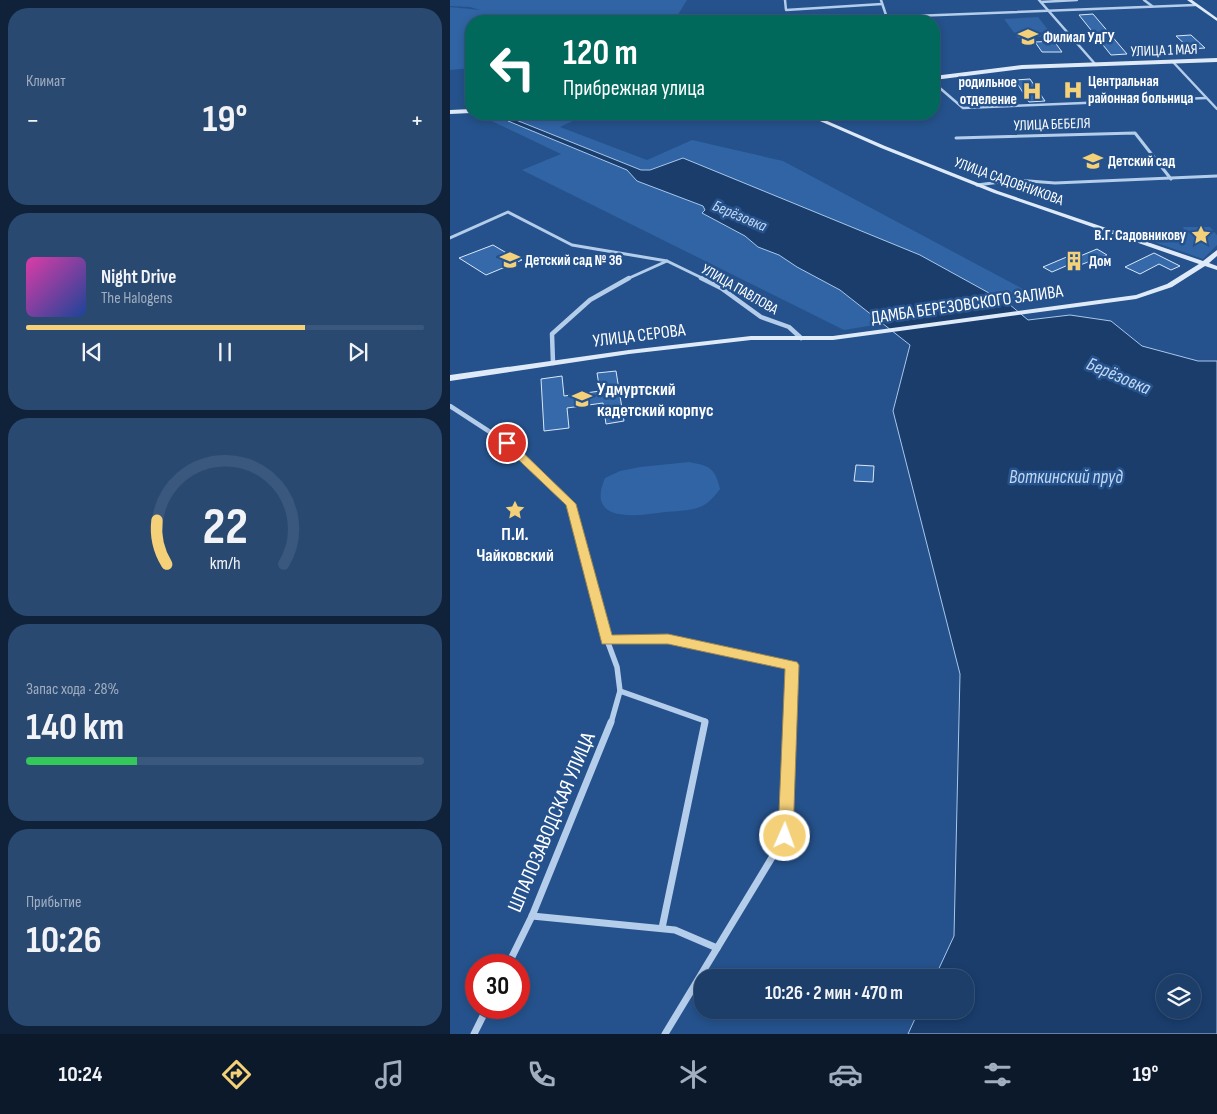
<!DOCTYPE html>
<html lang="ru">
<head>
<meta charset="utf-8">
<style>
  :root { --surface:#1c3e69; --page:#294971; --text:#f1f3f6; --muted:#a0aec0; --line:#3a577d; --accent:#f4d079 }
  body { margin:0; font-family:"Sofia Sans Condensed",sans-serif; background:var(--page); color:var(--text); height:100vh; display:flex; flex-direction:column; font-size:19px; white-space:nowrap }
  * { box-sizing:border-box; margin:0 }
  p { font-size:16px; color:var(--muted) }
  .icon { flex:none; width:28px; height:28px; fill:none; stroke:currentColor; stroke-width:2; stroke-linecap:round; stroke-linejoin:round }
  .map { position:relative; flex:1; overflow:hidden }
  .panel { display:flex; flex-direction:column; gap:8px; padding:8px; background:#0f223a; width:450px }
  .panel>* { flex:none }
  .top-card { position:absolute; left:15px; top:15px; width:475px; height:105px; border-radius:20px; box-shadow:0 2px 8px #0003,0 0 0 1px var(--line); background:#00695c; color:#fff; overflow:hidden }
  .tools { position:absolute; left:706px; top:974px; display:grid; gap:10px }
  .tools a { display:grid; place-items:center; width:45px; height:45px; border-radius:50%; background:var(--surface); box-shadow:0 2px 8px #0003,0 0 0 1px var(--line); font-size:25px }
  .speed { position:absolute; left:15px; top:954px; display:flex; gap:10px; font-size:25px; font-weight:700; text-align:center }
  .speed>* { display:grid; place-content:center; width:65px; height:65px; border-radius:50%; background:var(--surface); box-shadow:0 2px 8px #0003,0 0 0 1px var(--line); line-height:1 }
  .speed .limit { border:8px solid #d22; background:#fff; color:#111 }
  .pin { position:absolute; display:grid; place-items:center; width:42px; height:42px; color:#fff; margin:-21px; border:2px solid #fff; border-radius:50%; box-shadow:0 1px 5px #0007 }
  .me { position:absolute; width:55px; margin:-28px; rotate:2deg; stroke-linejoin:round; filter:drop-shadow(0 0 4px #0008) }
  .turn { display:flex; align-items:center; gap:18px; height:105px; padding:0 15px; font-size:22px }
  .turn .icon { width:65px; height:65px; stroke-width:2.5 }
  .turn b { display:block; font-size:35px; line-height:42px }
  .big { font-size:38px; font-weight:700; line-height:1.1 }
  .panel .card { flex:1; display:flex; flex-direction:column; justify-content:center; gap:8px; min-width:0; padding:0 18px; border-radius:20px; background:var(--page) }
  .panel .dial { align-items:center; gap:0 }
  .dial svg { height:130px; overflow:visible; fill:none; stroke:var(--line); stroke-width:7; stroke-linecap:round; text-anchor:middle }
  .dial text { fill:var(--text); stroke:none }
  .song { display:flex; align-items:center; gap:15px }
  .cover { width:60px; height:60px; border-radius:8px; background:linear-gradient(135deg,hsl(320 70% 55%),hsl(220 70% 35%)) }
  .played { height:5px; border-radius:2px; background:linear-gradient(90deg,var(--accent) 70%,var(--line) 70%) }
  .keys { display:flex; justify-content:space-around; direction:ltr }
  .heat { display:flex; justify-content:space-between; align-items:center; font-size:28px; direction:ltr }
  .charge { height:8px; border-radius:4px; background:linear-gradient(90deg,#34c759 28%,var(--line) 0) }
  .trip { position:absolute; left:244px; top:969px; width:280px; height:50px; border-radius:20px; background:var(--surface); box-shadow:0 2px 8px #0003,0 0 0 1px var(--line); font-weight:700; line-height:50px; text-align:center }
  .tabs { display:flex; height:80px; justify-content:space-around; align-items:center; background:#0b192a; color:var(--muted) }
  .tabs .icon { width:35px; height:35px }
  .tabs .current { color:var(--accent) }
  .tabs b { font-size:22px; color:var(--text) }
  main { display:flex; flex:1; min-height:0 }
  .map>svg:first-child { display:block }
  .green { fill:#3064a4 }
  .water { fill:#1a3d6c; stroke:#a8c7eb; fill-rule:evenodd }
  .building { fill:#3669a9; stroke:#d9e7f8 }
  .lines { fill:none; stroke-linecap:round; stroke-linejoin:round }
  .street-far4 { stroke:#b4cdea; stroke-width:2.5 }
  .street-far3 { stroke:#b4cdea; stroke-width:3 }
  .street-far2 { stroke:#b4cdea; stroke-width:4.5 }
  .street-far1 { stroke:#b4cdea; stroke-width:5.5 }
  .street { stroke:#b4cdea; stroke-width:7 }
  .secondary { fill:#dfeaf8; fill-rule:evenodd }
  .route { fill:#f4d079; stroke:#9f874f }
  .labels { text-anchor:middle; stroke-width:5; stroke-linejoin:round; paint-order:stroke }
  .far-poi-label { font-size:15px; font-weight:bold; fill:#fff; stroke:#25528c; text-anchor:start }
  .far-street-label { font-size:15px; fill:#fff; stroke:#25528c }
  .far-water-label { font-size:16px; font-style:italic; fill:#c0d7f1; stroke:#25528c }
  .street-label { font-size:18px; fill:#fff; stroke:#25528c }
  .poi-label { font-size:18px; font-weight:bold; fill:#fff; stroke:#25528c; text-anchor:start }
  .water-label { font-size:19px; font-style:italic; fill:#c0d7f1; stroke:#25528c }
  .near-street-label { font-size:21px; fill:#fff; stroke:#25528c }
</style>
</head>
<body>
<main>
<section class="panel">
<div class="card"><p>Климат</p>
<div class="heat"><a>−</a><b class="big">19°</b><a>+</a></div>
</div>
<div class="card">
<div class="song"><i class="cover"></i><div><b>Night Drive</b><p>The Halogens</p></div></div>
<div class="played"></div>
<div class="keys"><svg class="icon" aria-label="previous" viewBox="0 0 24 24"><path d="M18 5L8 12l10 7zM5 5v14"/></svg><svg class="icon" aria-label="pause" viewBox="0 0 24 24"><path d="M8 5v14M16 5v14"/></svg><svg class="icon" aria-label="next" viewBox="0 0 24 24"><path d="M6 5l10 7-10 7zM19 5v14"/></svg></div>
</div>
<div class="card dial"><svg viewBox="0 0 100 80">
<path d="M14 69A42 42 0 1 1 86 69"/>
<path d="M14 69A42 42 0 0 1 8 42" stroke="#f4d079"/>
<text x="50" y="56" font-size="32" font-weight="700">22</text>
<text x="50" y="72" font-size="11">km/h</text>
</svg></div>
<div class="card"><p>Запас хода · 28%</p><b class="big">140 km</b><div class="charge"></div></div>
<div class="card"><p>Прибытие</p><b class="big">10:26</b></div>
</section>
<div class="map">
<svg width="767" height="1034" viewBox="0 0 767 1034">
  <rect width="100%" height="100%" fill="#25528c"/>
  <g class="green">
    <path d="M0,0H237L224,21H21V68L0,70V7L30,10L20,7L0,6Z"/>
    <path d="M588,17L603,36L568,38L554,19Z"/>
    <path d="M59,114H119L133,116L110,127L197,160L242,140L333,161L590,298L394,330L72,170L111,154L29,115Z"/>
    <path d="M733,227H760L767,235V245L753,259L684,235L735,233Z"/>
    <path d="M239,462C259,466 265,467 270,489C264,497 259,503 250,507C240,511 226,511 215,512C188,516 135,524 155,478L170,471L190,467Z"/>
  </g>
  <path class="water" d="M66,120L191,170H200L233,158L470,255L559,304L578,320L620,315L661,321L692,346L748,361H767V1034H458L469,1010H515V978L485,977L504,936L510,674L443,411L460,345L390,290L347,267L329,255L308,247L295,236L252,213L255,210L253,206L187,181L177,170L58,121ZM715,982H742V1010H715Z"/>
  <g class="building">
    <path d="M643,14L677,54L661,55L629,15Z"/>
    <path d="M741,35L755,48L740,49L726,36Z"/>
    <path d="M604,41L612,52H592L585,42Z"/>
    <path d="M580,79L595,101L579,102L565,80Z"/>
    <path d="M43,245L60,255L62,254L72,260L36,275L9,258Z"/>
    <path d="M647,249L657,255L630,265L625,262L602,272L593,267L619,256L623,259Z"/>
    <path d="M704,253L730,266L721,270L709,264L690,274L675,267Z"/>
    <path d="M166,371L174,421L156,424L153,403L117,408L119,428L94,431L91,379L112,376L114,396L150,391L147,373Z"/>
    <path d="M406,465L424,466L423,482L404,481Z"/>
  </g>
  <g class="lines">
    <g class="street-far4">
      <path d="M335,0L336,10L432,4"/>
      <path d="M431,0L438,21"/>
      <path d="M589,0L646,65"/>
      <path d="M694,0L702,6"/>
      <path d="M591,2L627,0"/>
      <path d="M437,17L745,5"/>
      <path d="M723,62L767,109"/>
      <path d="M484,83L513,108L756,98"/>
    </g>
    <g class="street-far3">
      <path d="M506,138L685,133L721,179"/>
      <path d="M527,185L566,180L605,183L767,176"/>
      <path d="M0,238L58,212L122,245L217,261L254,279"/>
      <path d="M177,279L217,261"/>
    </g>
    <g class="street-far2">
      <path d="M251,278L271,288L311,317L339,327L351,338"/>
      <path d="M103,363L102,334L140,300L179,278"/>
      <path d="M0,406L57,443L91,476"/>
    </g>
    <g class="street-far1">
      <path d="M90,474L121,504L157,640L167,667L170,691L161,723"/>
      <path d="M157,640L218,639L342,665L340,723"/>
      <path d="M170,691L255,721V723"/>
    </g>
    <g class="street">
      <path d="M82,916L225,930L267,948"/>
      <path d="M212,928L255,722"/>
      <path d="M58,965L82,916L161,722"/>
      <path d="M24,1034L37,1008"/>
      <path d="M215,1034L335,836L340,722"/>
    </g>
    <g class="secondary">
      <path d="M737,0H742L767,18V21Z"/>
      <path d="M767,58V62L572,69L484,80V76L572,65Z"/>
      <path d="M21,109V113L0,114V110Z"/>
      <path d="M354,114H361L435,146L548,191L753,261L767,250V256L759,263L767,266V270L755,266L722,287L686,299L383,340H301L179,354L0,381V375L179,350L301,336H383L686,295L717,284L749,264L544,193L431,148Z"/>
    </g>
  </g>
  <path class="route" d="M57,440L61,441L126,504L162,635L218,634L347,662L349,665L343,836L340,840L335,842L330,840L328,836L335,669L218,644H152L116,505L53,445L52,443L53,441Z"/>
  <defs>
    <symbol id="university-bare" viewBox="-9 -9 18 18"><path d="M0-5L7-2L0 1L-7-2ZM-4 1L0 2.5L4 1V4Q0 6-4 4Z" fill="#f4d079" stroke="#25528c" stroke-width="2.5" paint-order="stroke"/></symbol>
    <symbol id="hospital-bare" viewBox="-9 -9 18 18"><path d="M-5-5h3v3.5h4V-5h3V5h-3V1.5h-4V5h-3Z" fill="#f4d079" stroke="#25528c" stroke-width="2.5" paint-order="stroke"/></symbol>
    <symbol id="school-bare" viewBox="-9 -9 18 18"><path d="M0-5L7-2L0 1L-7-2ZM-4 1L0 2.5L4 1V4Q0 6-4 4Z" fill="#f4d079" stroke="#25528c" stroke-width="2.5" paint-order="stroke"/></symbol>
    <symbol id="sight-bare" viewBox="-9 -9 18 18"><path d="M0-6L1.8-2.2L6-1.7L2.9 1.2L3.7 5.4L0 3.3L-3.7 5.4L-2.9 1.2L-6-1.7L-1.8-2.2Z" fill="#f4d079" stroke="#25528c" stroke-width="2.5" paint-order="stroke"/></symbol>
    <symbol id="building-bare" viewBox="-9 -9 18 18"><path d="M-4-6H4V6H1V3H-1V6H-4ZM-2.5-4.3h1.7v1.8h-1.7ZM.8-4.3h1.7v1.8H.8ZM-2.5-1h1.7V.8h-1.7ZM.8-1h1.7V.8H.8Z" fill="#f4d079" stroke="#25528c" stroke-width="2.5" paint-order="stroke"/></symbol>
  </defs>
  <g fill-rule="evenodd">
    <use href="#university-bare" x="564" y="23" width="28" height="28"/>
    <use href="#hospital-bare" x="609" y="76" width="28" height="28"/>
    <use href="#hospital-bare" x="568" y="77" width="28" height="28"/>
    <use href="#school-bare" x="629" y="147" width="28" height="28"/>
    <use href="#sight-bare" x="737" y="221" width="28" height="28"/>
    <use href="#school-bare" x="46" y="246" width="28" height="28"/>
    <use href="#building-bare" x="610" y="247" width="28" height="28"/>
    <use href="#school-bare" x="118" y="385" width="28" height="28"/>
    <use href="#sight-bare" x="51" y="496" width="28" height="28"/>
  </g>
  <g class="labels">
    <g class="far-poi-label">
      <text x="593" y="42">Филиал УдГУ</text>
      <text x="638" y="86">Центральная<tspan x="638" dy="17">районная больница</tspan></text>
      <text x="567" y="87" text-anchor="end">родильное<tspan x="567" dy="17">отделение</tspan></text>
      <text x="658" y="166">Детский сад</text>
      <text x="736" y="240" text-anchor="end">В.Г. Садовникову</text>
      <text x="75" y="265">Детский сад № 36</text>
      <text x="639" y="266">Дом</text>
    </g>
    <g class="far-street-label">
      <text transform="translate(714 50) rotate(-2)" y="5">УЛИЦА 1 МАЯ</text>
      <text transform="translate(602 124) rotate(-2)" y="5">УЛИЦА БЕБЕЛЯ</text>
      <text transform="translate(559 181) rotate(20)" y="5">УЛИЦА САДОВНИКОВА</text>
      <text transform="translate(290 289) rotate(30)" y="5">УЛИЦА ПАВЛОВА</text>
    </g>
    <g class="far-water-label">
      <text transform="translate(290 215) rotate(23)" y="6">Берёзовка</text>
    </g>
    <g class="street-label">
      <text transform="translate(517 304) rotate(-8)" y="6">ДАМБА БЕРЕЗОВСКОГО ЗАЛИВА</text>
      <text transform="translate(189 335) rotate(-7)" y="6">УЛИЦА СЕРОВА</text>
    </g>
    <g class="poi-label">
      <text x="147" y="395">Удмуртский<tspan x="147" dy="21">кадетский корпус</tspan></text>
      <text x="65" y="540" text-anchor="middle">П.И.<tspan x="65" dy="21">Чайковский</tspan></text>
    </g>
    <g class="water-label">
      <text transform="translate(669 375) rotate(23)" y="7">Берёзовка</text>
      <text x="616" y="483">Воткинский пруд</text>
    </g>
    <g class="near-street-label">
      <text transform="translate(101 822) rotate(-67)" y="7">ШПАЛОЗАВОДСКАЯ УЛИЦА</text>
    </g>
  </g>
</svg>
<div class="tools">
<a><svg class="icon" aria-label="layers" viewBox="0 0 24 24"><path d="M12 4l9 5-9 5-9-5zM3 14l9 5 9-5"/></svg></a>
</div>
<div class="speed"><div class="limit">30</div></div>
<div class="pin" style="left:57px;top:443px;background:#d93025"><svg class="icon" aria-label="arrive" viewBox="0 0 24 24"><path d="M6 21V4h12l-3 4 3 4H6"/></svg></div>
<svg class="me" style="left:335px;top:836px" viewBox="-20 -20 40 40"><circle r="17" fill="#f4d079" stroke="#fff" stroke-width="3"/><path d="M0-11L8 9 0 5-8 9z" fill="#fff"/></svg>
<div class="trip">10:26 · 2 мин · 470 m</div>
<div class="top-card">
<div class="turn"><svg class="icon" aria-label="left" viewBox="0 0 24 24"><path d="M17 20v-9H6M10 6l-5 5 5 5"/></svg><div><b>120 m</b>Прибрежная улица</div></div>
</div>
</div>
</main>
<nav class="tabs">
<b>10:24</b>
<svg class="icon current" aria-label="directions" viewBox="0 0 24 24"><path d="M12 3l9 9-9 9-9-9zM9 14v-3h6M13 9l2 2-2 2"/></svg>
<svg class="icon" aria-label="music" viewBox="0 0 24 24"><path d="M9 18V5l10-2v13"/><circle cx="6" cy="18" r="3"/><circle cx="16" cy="16" r="3"/></svg>
<svg class="icon" aria-label="phone" viewBox="0 0 24 24"><path d="M5 4h4l2 5-3 2q2 4 5 5l2-3 5 2v4C11 20 4 13 5 4z"/></svg>
<svg class="icon" aria-label="climate" viewBox="0 0 24 24"><path d="M12 3v18M4 7l16 10M4 17L20 7"/></svg>
<svg class="icon" aria-label="car" viewBox="0 0 24 24"><path d="M5 17H2v-5l4-1 3-4h7l3 4 3 1v5h-3M9 17h6M6 11h13"/><circle cx="7" cy="17" r="2"/><circle cx="17" cy="17" r="2"/></svg>
<svg class="icon" aria-label="filters" viewBox="0 0 24 24"><path d="M4 7h16M4 17h16"/><circle cx="9" cy="7" r="2"/><circle cx="15" cy="17" r="2"/></svg>
<b>19°</b>
</nav>
</body>
</html>
